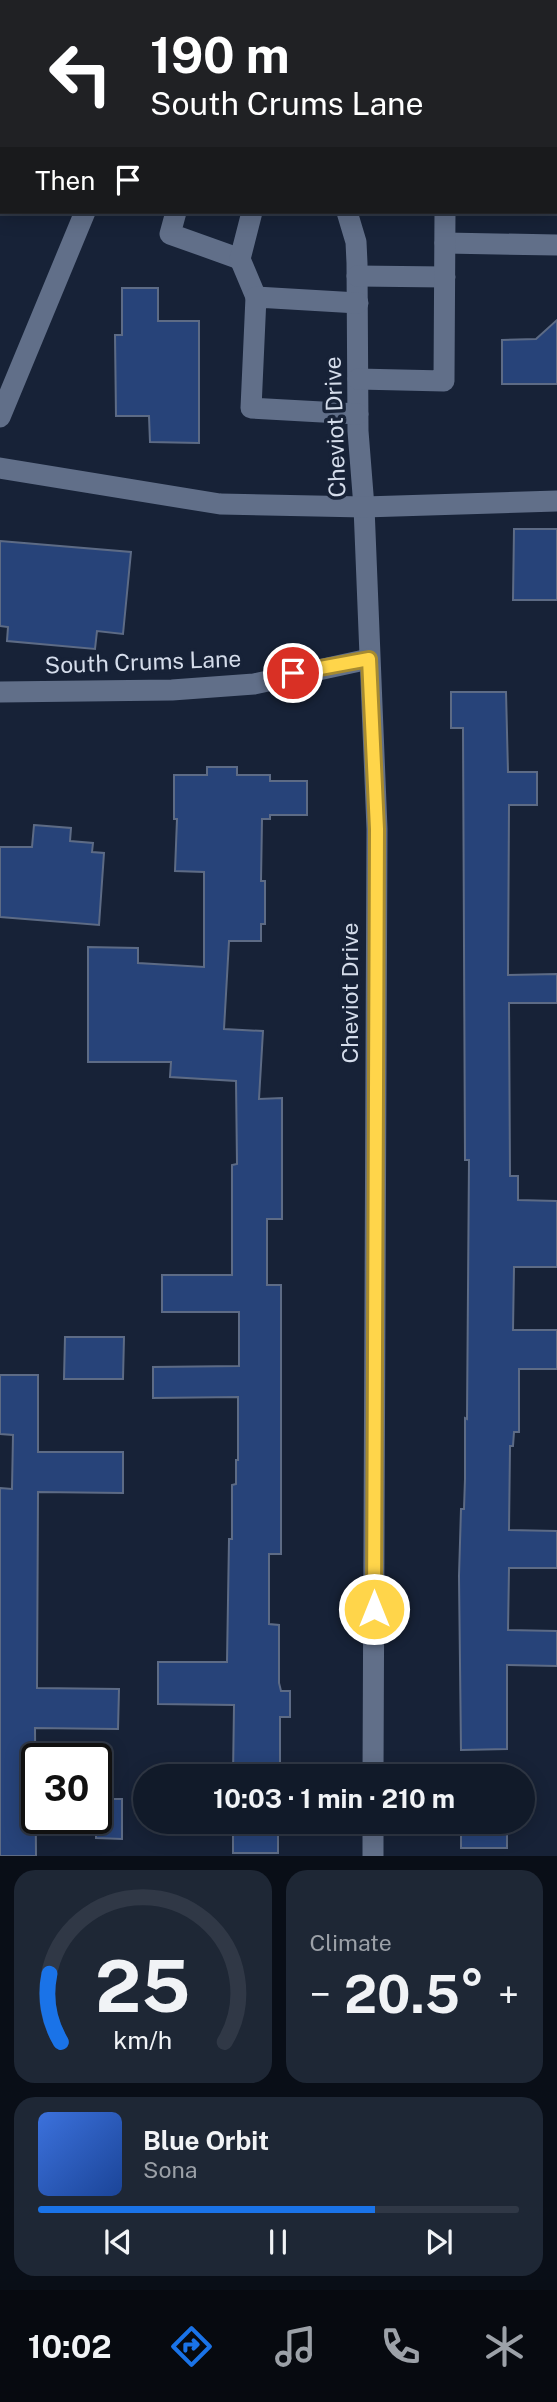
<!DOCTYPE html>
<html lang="en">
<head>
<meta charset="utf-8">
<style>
  :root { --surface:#111a29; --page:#1e2735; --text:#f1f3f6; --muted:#9ca1a8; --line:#303846; --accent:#1a73e8 }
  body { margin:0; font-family:"Public Sans",sans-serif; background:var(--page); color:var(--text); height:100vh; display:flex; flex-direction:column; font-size:26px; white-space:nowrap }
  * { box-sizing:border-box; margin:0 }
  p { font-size:23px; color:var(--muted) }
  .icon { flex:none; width:38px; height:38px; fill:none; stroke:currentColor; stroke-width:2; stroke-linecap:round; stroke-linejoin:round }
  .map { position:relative; height:1856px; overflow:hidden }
  .side { display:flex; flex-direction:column; gap:14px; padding:14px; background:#090e17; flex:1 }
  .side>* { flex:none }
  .banner { position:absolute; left:0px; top:0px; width:558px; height:214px; box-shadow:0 4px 18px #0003,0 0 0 2px var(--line); background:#202124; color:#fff; overflow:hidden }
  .speed { position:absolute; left:21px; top:1743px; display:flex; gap:14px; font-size:35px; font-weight:700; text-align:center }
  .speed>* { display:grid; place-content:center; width:91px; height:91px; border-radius:50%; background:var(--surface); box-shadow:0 4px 18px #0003,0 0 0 2px var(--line); line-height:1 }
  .speed .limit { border:4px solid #111; border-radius:10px; background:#fff; color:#111 }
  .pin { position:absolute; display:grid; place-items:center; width:60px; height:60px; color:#fff; margin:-30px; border:4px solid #fff; border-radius:50%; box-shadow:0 2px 7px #0007 }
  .me { position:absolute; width:77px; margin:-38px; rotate:0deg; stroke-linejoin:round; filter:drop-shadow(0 0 5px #0008) }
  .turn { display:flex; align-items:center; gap:24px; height:147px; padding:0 35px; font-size:32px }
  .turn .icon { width:91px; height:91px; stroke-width:2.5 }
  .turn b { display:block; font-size:49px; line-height:60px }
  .then { display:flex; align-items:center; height:66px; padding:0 35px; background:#0003; gap:14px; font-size:26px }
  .big { font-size:52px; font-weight:700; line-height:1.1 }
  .side .card { flex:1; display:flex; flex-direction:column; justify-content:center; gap:10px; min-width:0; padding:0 24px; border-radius:21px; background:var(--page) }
  .side .dial { align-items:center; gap:0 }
  .dial svg { height:182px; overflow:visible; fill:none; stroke:var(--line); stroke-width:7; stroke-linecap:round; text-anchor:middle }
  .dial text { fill:var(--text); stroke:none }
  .song { display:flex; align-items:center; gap:21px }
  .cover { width:84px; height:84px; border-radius:10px; background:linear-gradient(135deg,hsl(220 70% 55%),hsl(220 70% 35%)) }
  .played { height:7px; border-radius:4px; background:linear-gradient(90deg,var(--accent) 70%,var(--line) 70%) }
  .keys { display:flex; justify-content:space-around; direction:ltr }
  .heat { display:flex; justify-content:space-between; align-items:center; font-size:38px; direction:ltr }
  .side .tiles { flex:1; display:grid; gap:14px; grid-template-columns:1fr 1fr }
  .card:last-child { grid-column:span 2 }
  .trip { position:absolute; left:133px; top:1764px; width:402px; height:70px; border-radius:35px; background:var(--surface); box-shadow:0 4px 18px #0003,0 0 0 2px var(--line); font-weight:700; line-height:70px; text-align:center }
  .tab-bar { display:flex; height:112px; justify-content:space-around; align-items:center; background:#070a10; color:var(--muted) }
  .tab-bar .icon { width:49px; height:49px }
  .tab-bar .selected { color:var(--accent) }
  .tab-bar b { font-size:32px; color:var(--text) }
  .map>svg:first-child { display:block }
  .building { fill:#274379; stroke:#5d6b85; stroke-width:2 }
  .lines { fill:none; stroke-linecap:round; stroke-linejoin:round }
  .minor { stroke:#616f89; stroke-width:21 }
  .major { stroke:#b4766d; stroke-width:21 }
  .route-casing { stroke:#a68a30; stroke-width:18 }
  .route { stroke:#ffd54a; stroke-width:12 }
  .labels { text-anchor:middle; stroke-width:7; stroke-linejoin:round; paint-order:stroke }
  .street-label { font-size:23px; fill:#d4dcea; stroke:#172237 }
</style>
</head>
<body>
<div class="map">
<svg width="557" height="1856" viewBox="0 0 557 1856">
  <rect width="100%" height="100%" fill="#172237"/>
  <g class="building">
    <path d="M122,288H158V321H199V443L150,442L149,416H116L115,335H122Z"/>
    <path d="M557,320V384H502V340L536,339Z"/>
    <path d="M514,529H557V600H513Z"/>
    <path d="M0,541L131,552L123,634L97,631L95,649L7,641L8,627L0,626Z"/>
    <path d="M451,692H506L508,772H537V805H509L508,975L557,974V1003H509L510,1176H518V1200L557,1201V1267H514L513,1330H557V1369H519V1432H514L513,1446H510L509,1530L557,1531V1568H509L508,1630L557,1631V1666L507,1665V1749L461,1750L459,1576L461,1509H464L465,1479V1418L467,1419L469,1160H465L463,728H451Z"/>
    <path d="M207,767H237V775H270V781H307V815H270V819H262L261,881H265V924H261V941H229L224,1029L263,1031L259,1099L282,1098V1219H267V1285H281V1554H269V1624L279,1625V1683L281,1691H290V1717H280V1776H233L234,1705L158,1704V1662H227L229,1539H232V1485L236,1484V1460H238V1397L153,1398V1367L239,1366V1312H162V1275H232V1165L237,1164L236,1081L170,1077L171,1062H88V947L138,948V963L204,967V872L175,871L177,819H174V775H207Z"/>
    <path d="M34,825L71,828L70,841L93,843L92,852L104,853L99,925L0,917V847H32Z"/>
    <path d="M65,1337H124L123,1379H64Z"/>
    <path d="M0,1375H38V1452H123V1493L38,1492L37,1688L119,1689L118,1729L35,1728L36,1856H0V1488L12,1489L13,1435L0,1434Z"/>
    <path d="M96,1799H122V1839L96,1838Z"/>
    <rect x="233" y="1822" width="45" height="31"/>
    <rect x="461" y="1822" width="46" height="26"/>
  </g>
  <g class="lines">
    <g class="minor">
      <path d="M268,0L269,2"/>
      <path d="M176,212L170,234L240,259"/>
      <path d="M252,212L240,259L256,297"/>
      <path d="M347,212L356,242L357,263L358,431L364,507L377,829L373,1776"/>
      <path d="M445,243L557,245"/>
      <path d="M357,276L445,277"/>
      <path d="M358,303L256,297L251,408L358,414"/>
      <path d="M358,379L444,381L445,212"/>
      <path d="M0,417L85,212"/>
      <path d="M0,468L220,504L364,507L557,501"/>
      <path d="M0,692L172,690L254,684L369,659"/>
      <path d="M373,1856V1822"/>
    </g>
    <g class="major">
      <path d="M0,60L2,61"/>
      <path d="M556,171H557"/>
    </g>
  </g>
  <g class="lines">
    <defs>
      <path id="route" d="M293,673L369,659L377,829L374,1609"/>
    </defs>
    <use href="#route" class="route-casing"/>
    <use href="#route" class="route"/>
  </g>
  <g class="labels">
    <g class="street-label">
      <text transform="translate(335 427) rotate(-92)" y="8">Cheviot Drive</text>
      <text transform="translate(143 662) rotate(-2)" y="8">South Crums Lane</text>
      <text transform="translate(350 993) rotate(-90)" y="8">Cheviot Drive</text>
    </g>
  </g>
</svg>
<div class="speed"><div class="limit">30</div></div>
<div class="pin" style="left:293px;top:673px;background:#d93025"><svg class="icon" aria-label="arrive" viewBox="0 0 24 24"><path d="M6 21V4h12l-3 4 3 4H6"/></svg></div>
<svg class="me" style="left:374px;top:1609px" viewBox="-20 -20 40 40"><circle r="17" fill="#ffd54a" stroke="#fff" stroke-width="3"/><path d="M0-11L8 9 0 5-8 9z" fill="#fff"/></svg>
<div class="trip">10:03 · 1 min · 210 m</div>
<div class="banner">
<div class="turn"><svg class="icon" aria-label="left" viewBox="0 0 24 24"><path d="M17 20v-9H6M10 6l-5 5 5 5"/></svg><div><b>190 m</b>South Crums Lane</div></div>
<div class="then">Then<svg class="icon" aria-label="arrive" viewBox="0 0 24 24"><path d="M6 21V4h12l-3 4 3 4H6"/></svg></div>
</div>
</div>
<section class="side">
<div class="tiles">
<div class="card dial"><svg viewBox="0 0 100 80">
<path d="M14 69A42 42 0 1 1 86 69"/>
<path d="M14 69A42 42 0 0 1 9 39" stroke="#1a73e8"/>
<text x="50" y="56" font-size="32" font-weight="700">25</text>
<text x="50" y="72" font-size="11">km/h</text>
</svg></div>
<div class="card"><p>Climate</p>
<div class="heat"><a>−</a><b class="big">20.5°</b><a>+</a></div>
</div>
<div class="card">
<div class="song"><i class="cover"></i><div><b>Blue Orbit</b><p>Sona</p></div></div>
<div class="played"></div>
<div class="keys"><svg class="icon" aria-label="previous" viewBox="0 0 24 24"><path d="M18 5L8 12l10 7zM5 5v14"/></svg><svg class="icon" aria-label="pause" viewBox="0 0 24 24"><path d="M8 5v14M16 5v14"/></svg><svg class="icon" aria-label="next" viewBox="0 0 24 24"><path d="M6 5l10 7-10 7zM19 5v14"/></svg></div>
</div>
</div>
</section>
<nav class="tab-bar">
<b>10:02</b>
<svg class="icon selected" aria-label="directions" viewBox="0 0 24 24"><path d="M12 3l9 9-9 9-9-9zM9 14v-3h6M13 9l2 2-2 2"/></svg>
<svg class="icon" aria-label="music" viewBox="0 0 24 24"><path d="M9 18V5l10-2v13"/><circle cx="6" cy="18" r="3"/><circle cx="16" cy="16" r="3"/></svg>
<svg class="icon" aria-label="phone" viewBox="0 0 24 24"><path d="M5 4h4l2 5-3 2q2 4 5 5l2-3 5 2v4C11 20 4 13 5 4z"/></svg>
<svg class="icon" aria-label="climate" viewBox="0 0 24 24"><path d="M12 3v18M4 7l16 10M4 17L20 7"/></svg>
</nav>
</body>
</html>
